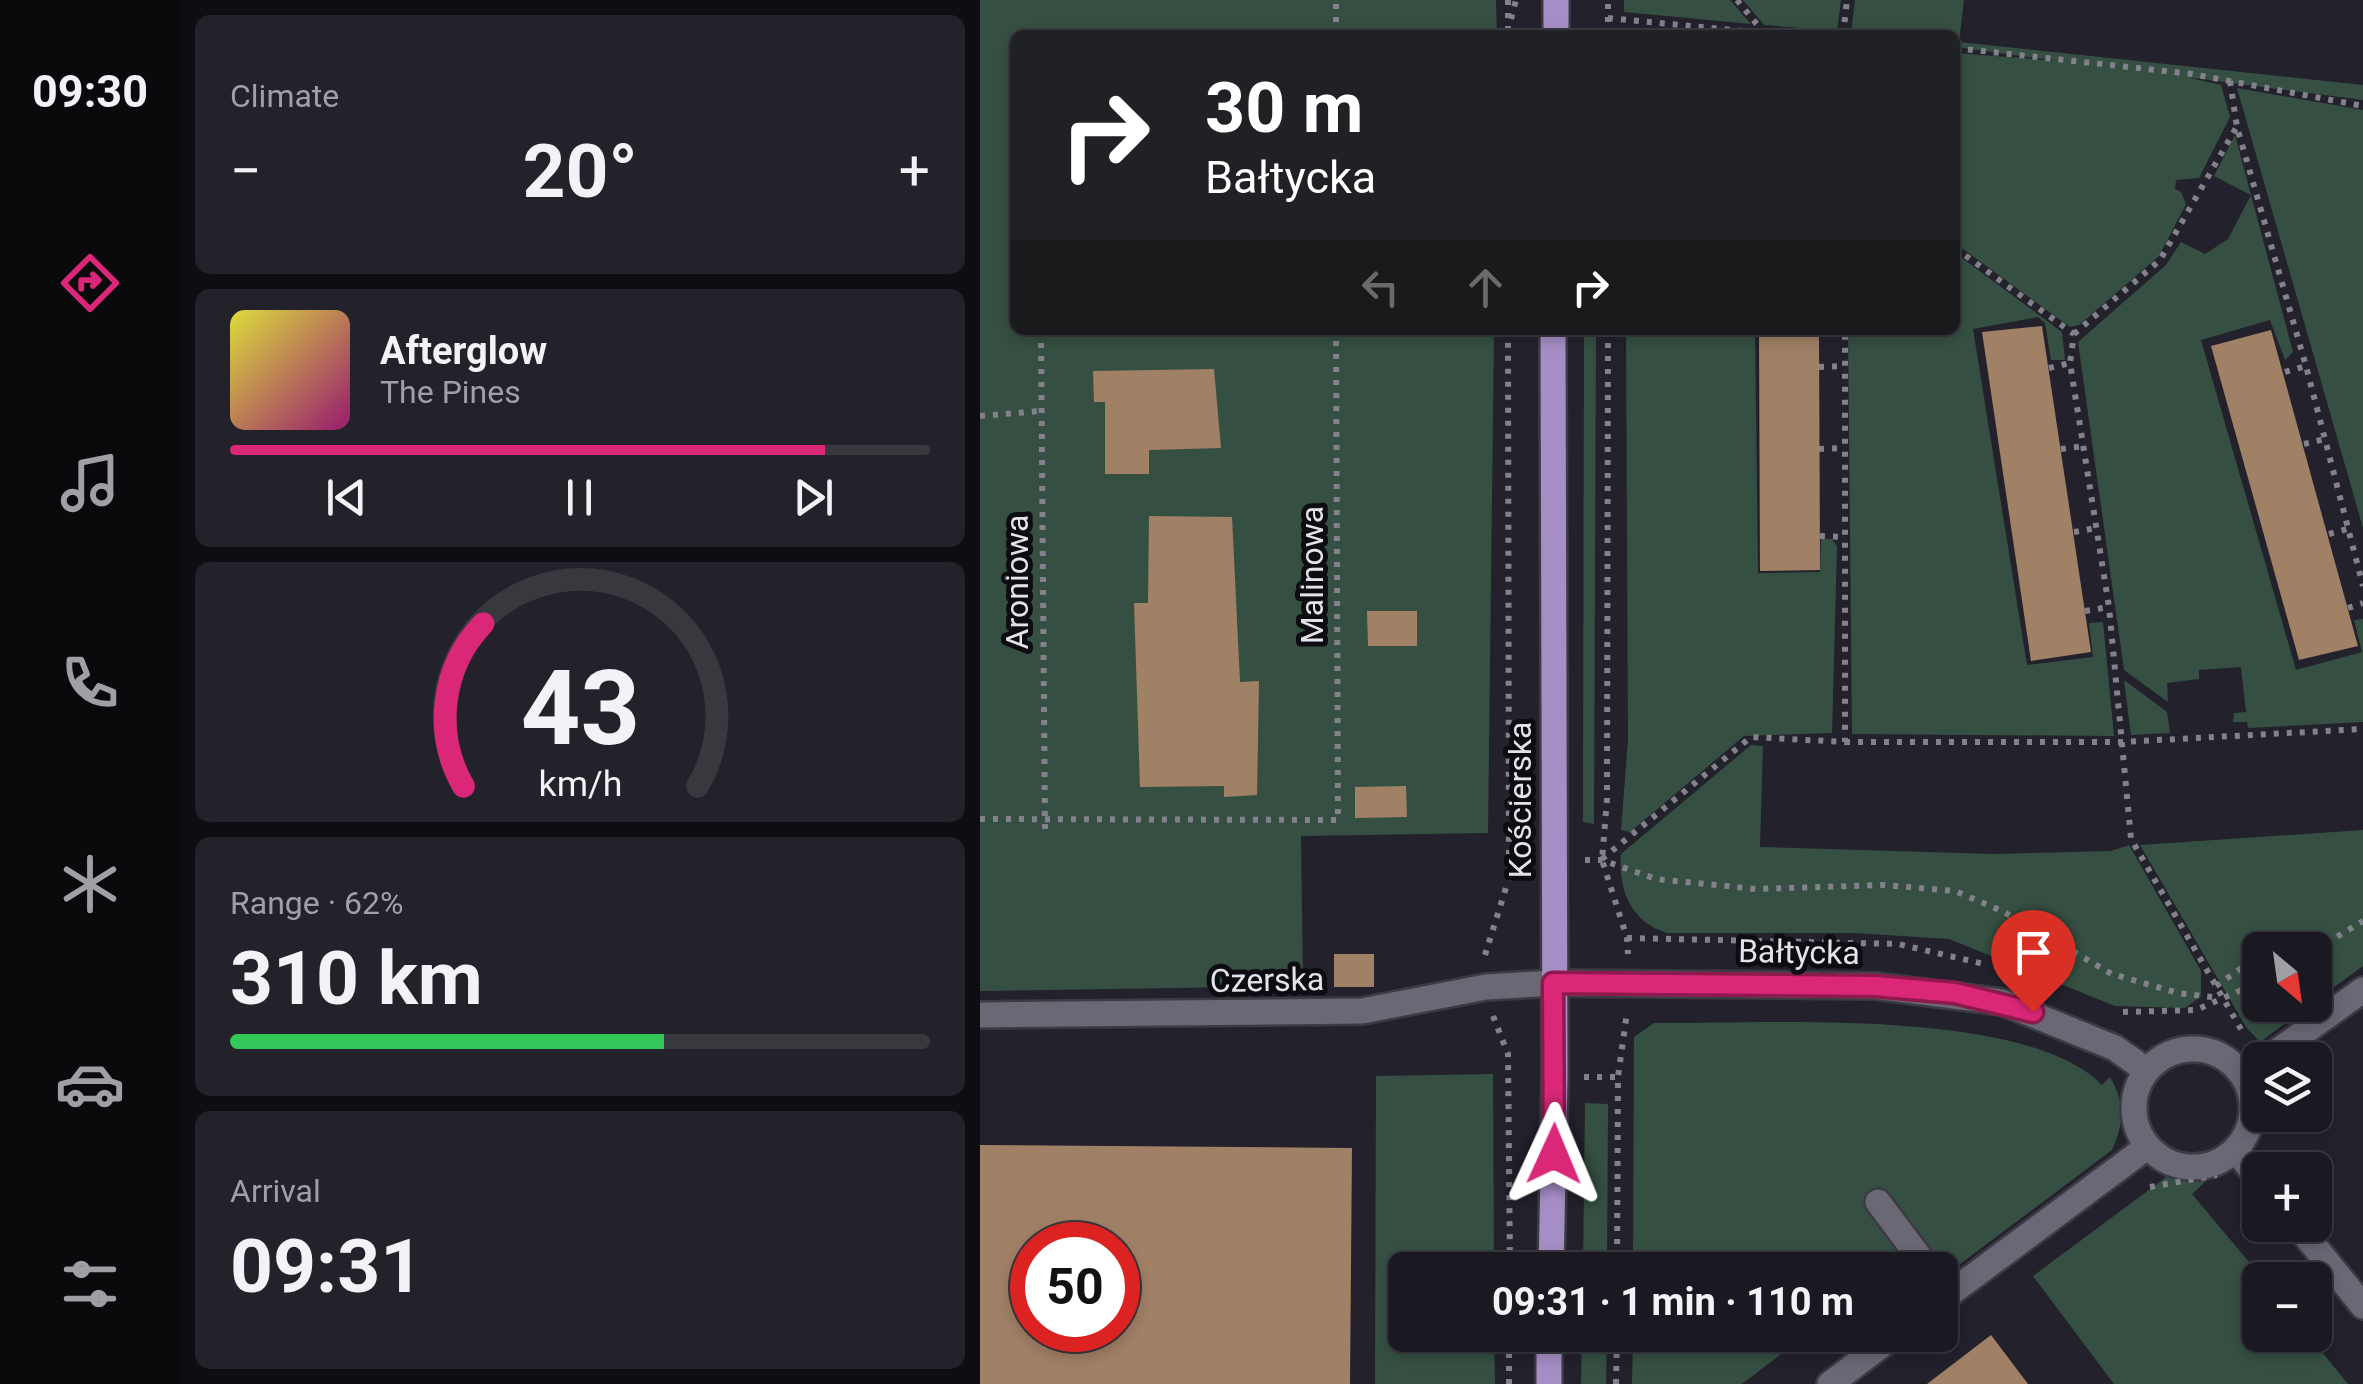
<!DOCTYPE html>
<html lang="en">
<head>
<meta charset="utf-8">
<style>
  :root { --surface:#1a1921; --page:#23222a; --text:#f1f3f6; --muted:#9fa0a5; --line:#38383f; --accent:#db2777 }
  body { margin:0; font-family:Roboto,sans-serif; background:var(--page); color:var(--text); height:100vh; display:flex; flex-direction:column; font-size:38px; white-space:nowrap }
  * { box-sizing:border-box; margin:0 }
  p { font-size:32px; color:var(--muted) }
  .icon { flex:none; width:55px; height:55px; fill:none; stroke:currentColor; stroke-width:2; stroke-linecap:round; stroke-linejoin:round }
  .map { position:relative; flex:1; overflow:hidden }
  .drawer { display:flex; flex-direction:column; gap:15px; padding:15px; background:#0e0e12; width:800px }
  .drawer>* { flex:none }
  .banner { position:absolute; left:30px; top:30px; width:950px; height:305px; border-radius:15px; box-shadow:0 5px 15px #0003,0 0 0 2px var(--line); background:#202124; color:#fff; overflow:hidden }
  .needle { width:65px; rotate:151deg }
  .fabs { position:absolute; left:1262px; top:932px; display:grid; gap:20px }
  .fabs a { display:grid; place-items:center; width:90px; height:90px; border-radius:15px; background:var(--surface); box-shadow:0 5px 15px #0003,0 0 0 2px var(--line); font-size:50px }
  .speed { position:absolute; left:30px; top:1222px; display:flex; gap:20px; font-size:50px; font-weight:700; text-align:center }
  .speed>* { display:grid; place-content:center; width:130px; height:130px; border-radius:50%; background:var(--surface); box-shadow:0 5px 15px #0003,0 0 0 2px var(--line); line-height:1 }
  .speed .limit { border:15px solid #d22; background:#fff; color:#111 }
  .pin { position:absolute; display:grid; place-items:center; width:85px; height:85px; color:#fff; margin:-102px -42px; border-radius:50% 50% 50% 0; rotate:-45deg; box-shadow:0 0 10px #0007 }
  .pin .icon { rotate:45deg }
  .me { position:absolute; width:110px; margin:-55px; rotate:1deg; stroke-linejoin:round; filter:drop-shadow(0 0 8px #0008) }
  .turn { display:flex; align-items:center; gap:35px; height:210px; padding:0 30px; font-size:45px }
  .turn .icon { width:130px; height:130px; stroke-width:2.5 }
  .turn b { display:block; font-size:70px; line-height:85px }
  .lanes { display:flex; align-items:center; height:95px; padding:0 30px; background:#0003; justify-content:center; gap:50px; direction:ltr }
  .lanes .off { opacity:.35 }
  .big { font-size:75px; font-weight:700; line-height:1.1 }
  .drawer .card { flex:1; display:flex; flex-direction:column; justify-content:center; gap:15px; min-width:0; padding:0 35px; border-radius:15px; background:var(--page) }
  .drawer .dial { align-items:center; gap:0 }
  .dial svg { height:260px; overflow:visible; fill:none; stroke:var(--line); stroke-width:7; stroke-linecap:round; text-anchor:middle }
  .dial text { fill:var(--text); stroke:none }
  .song { display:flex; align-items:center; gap:30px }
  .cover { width:120px; height:120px; border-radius:15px; background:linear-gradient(135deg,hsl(60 70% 55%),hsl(320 70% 35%)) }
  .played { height:10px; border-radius:5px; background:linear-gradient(90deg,var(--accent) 85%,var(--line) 85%) }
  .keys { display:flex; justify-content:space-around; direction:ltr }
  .heat { display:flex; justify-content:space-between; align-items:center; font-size:55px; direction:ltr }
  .charge { height:15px; border-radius:8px; background:linear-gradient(90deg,#34c759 62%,var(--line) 0) }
  .trip { position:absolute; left:408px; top:1252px; width:570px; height:100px; border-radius:15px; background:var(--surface); box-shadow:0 5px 15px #0003,0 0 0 2px var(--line); font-weight:700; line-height:100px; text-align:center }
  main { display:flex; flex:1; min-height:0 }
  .tab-bar { display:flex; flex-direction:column; width:180px; justify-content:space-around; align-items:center; background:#0a0a0d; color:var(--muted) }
  .tab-bar .icon { width:70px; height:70px }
  .tab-bar .on { color:var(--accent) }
  .tab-bar b { font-size:45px; color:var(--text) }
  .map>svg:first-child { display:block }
  .green { fill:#355042 }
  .building { fill:#a18166; fill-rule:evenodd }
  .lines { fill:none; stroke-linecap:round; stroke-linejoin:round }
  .minor-casing { stroke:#3c3b43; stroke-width:30 }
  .major-casing { stroke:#3c3b43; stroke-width:30 }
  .path { stroke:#83818b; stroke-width:6; stroke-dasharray:5 8; stroke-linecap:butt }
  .minor { stroke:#6a6875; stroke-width:25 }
  .major { stroke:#a58ec5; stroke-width:25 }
  .route-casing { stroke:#8e194d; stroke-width:25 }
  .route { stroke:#db2777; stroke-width:18 }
  .labels { text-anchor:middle; stroke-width:10; stroke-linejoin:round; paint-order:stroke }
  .street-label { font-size:32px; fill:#e4e3eb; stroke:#0d0c11 }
</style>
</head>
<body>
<main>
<nav class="tab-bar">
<b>09:30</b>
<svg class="icon on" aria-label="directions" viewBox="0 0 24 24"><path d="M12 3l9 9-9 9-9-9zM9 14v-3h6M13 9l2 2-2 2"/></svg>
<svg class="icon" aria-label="music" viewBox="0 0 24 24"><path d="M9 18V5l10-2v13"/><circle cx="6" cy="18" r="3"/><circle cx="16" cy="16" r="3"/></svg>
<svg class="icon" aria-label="phone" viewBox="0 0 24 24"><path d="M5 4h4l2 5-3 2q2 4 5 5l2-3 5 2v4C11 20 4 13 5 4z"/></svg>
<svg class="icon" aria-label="climate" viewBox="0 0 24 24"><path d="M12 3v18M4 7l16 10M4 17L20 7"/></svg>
<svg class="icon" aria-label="car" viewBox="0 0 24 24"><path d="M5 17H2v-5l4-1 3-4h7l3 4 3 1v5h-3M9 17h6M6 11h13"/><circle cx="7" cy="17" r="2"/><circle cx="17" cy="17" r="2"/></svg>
<svg class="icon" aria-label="filters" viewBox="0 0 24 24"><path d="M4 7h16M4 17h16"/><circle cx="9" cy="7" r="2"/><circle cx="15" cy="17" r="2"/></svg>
</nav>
<section class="drawer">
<div class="card"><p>Climate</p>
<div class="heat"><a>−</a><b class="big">20°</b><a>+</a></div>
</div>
<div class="card">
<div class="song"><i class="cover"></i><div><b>Afterglow</b><p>The Pines</p></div></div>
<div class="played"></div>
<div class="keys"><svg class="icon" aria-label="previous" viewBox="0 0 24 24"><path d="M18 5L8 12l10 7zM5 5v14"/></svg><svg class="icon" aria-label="pause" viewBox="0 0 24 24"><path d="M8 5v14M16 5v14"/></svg><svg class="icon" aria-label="next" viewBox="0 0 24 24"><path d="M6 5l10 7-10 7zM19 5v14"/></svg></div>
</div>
<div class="card dial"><svg viewBox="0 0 100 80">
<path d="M14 69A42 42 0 1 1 86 69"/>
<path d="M14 69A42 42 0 0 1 20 19" stroke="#db2777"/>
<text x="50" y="56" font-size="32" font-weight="700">43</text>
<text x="50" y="72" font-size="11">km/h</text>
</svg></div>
<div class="card"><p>Range · 62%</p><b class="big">310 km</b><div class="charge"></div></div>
<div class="card"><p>Arrival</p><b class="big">09:31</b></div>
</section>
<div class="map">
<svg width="1383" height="1384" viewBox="0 0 1383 1384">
  <rect width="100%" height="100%" fill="#23212c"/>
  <g class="green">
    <path d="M0,0H516L517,35H35V330H514L508,833L321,836L323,986L0,991Z"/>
    <path d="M644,0H750L771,24L644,12Z"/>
    <path d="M763,0H861L857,31L784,25Z"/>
    <path d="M875,0H984L979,42L1383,85V100L1206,77L1241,85L1250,117L1219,178L1196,180L1195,189L1201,192L1206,204L1179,256L1099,325L1090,327L975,243V53L1079,61L975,47V35L871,33Z"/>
    <path d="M1257,88L1383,110V528Z"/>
    <path d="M1255,135L1313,352L1305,360L1290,320L1221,340L1316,670L1382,652L1374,620L1383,619V722L1268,728L1267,722H1253L1254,713L1266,712L1261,667L1219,670V679L1187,683L1188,702L1144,670L1098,342L1186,265L1201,242L1225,254L1248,239L1271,195L1234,176Z"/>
    <path d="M975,253L1082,332L1085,360H1071L1065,323L1058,317L993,329L1047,665L1113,657L1109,623L1123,622L1134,736L872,734L868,330H975Z"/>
    <path d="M604,330H616L614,824L603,822Z"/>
    <path d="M646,330H775L778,573L840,572L841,539H852L857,546L852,733L764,736L650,832L641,830L648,740Z"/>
    <path d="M1144,680L1187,712L1190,733L1151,735Z"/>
    <path d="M771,745L783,746L780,847L1012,854L1131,851L1149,845L1221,971V996L1205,1008L1135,1006L969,939L875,933H687C651,922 638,890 641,854Z"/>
    <path d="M1383,830V966L1335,1001V950H1280V1005H1330L1280,1042L1266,1027L1160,845Z"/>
    <path d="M674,1023C781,1024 1045,1006 1122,1085L1130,1077C1145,1102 1144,1124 1132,1150L975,1268L653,1270L654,1037Z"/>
    <path d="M513,1074L514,1270H425V1335H514L515,1384H395L396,1076Z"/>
    <path d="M605,1103L628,1104L627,1270H603Z"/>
    <path d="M1205,1163L1227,1180L1212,1194L1284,1280H1280V1335H1328L1368,1384H1134L1053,1276Z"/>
    <path d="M602,1335H627L626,1384H601Z"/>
    <path d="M653,1335H826L762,1384H652Z"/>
  </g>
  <g class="building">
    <path d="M1062,326L1111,652L1051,661L1002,332Z"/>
    <path d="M779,330H839L840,570L780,571Z"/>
    <path d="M1291,330L1378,646L1319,660L1231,346Z"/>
    <path d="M234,369L241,448L169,450V474H125V402H114L113,371Z"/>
    <path d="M169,516L252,517L260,682L279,681L277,795L244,797V786L160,787L154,603H168Z"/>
    <path d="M387,611H437V646H388Z"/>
    <path d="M426,786L427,817L375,818V787Z"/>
    <rect x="354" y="954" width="40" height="33"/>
    <path d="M0,1145L372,1148L370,1384H0ZM52,1245H138V1330H52Z"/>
    <path d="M1011,1335L1048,1384H947Z"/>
  </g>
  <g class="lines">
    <defs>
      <g id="minor">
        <path d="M0,1015L382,1011L506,987L573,983L895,986L1022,1002L1135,1048L1166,1070"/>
        <circle cx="1213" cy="1108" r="59"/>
        <path d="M1285,1060L1383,990"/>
        <path d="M1256,1150L1280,1181"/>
        <path d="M898,1202L949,1270"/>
        <path d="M1317,1225L1383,1306"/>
        <path d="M960,1301L1167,1147"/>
        <path d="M850,1384L915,1335"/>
      </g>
      <g id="major">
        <path d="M576,35V0"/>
        <path d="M571,1270L575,1077L573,330"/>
        <path d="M569,1384V1335"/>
      </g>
    </defs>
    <use href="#minor" class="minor-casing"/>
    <use href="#major" class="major-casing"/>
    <g class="path">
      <path d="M528,0V35"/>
      <path d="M757,0L784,33L815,35"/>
      <path d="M628,18L784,33"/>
      <path d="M531,19L536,0"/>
      <path d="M356,35V0"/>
      <path d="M628,35V0"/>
      <path d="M863,35L867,0"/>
      <path d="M975,48L1212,74L1383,106"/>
      <path d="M1250,81L1257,127L1326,366L1383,586"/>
      <path d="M975,248L1094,334L1090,363L1129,607L1151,839L1265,1036"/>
      <path d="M61,330L65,833"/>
      <path d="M628,330L627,799L622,860L647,938L648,954"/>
      <path d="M1094,334L1180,260L1256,128"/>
      <path d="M839,367L865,366"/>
      <path d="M1069,368L1090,363"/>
      <path d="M1305,372L1326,366"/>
      <path d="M0,416L61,411"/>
      <path d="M1324,444L1345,439"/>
      <path d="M839,449L865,448"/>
      <path d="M1081,449L1105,446"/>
      <path d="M1094,532L1116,528"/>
      <path d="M1349,534L1367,529"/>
      <path d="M840,536L866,537"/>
      <path d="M1368,608L1383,603"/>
      <path d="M1105,611L1129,607"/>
      <path d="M865,742H1142L1383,729"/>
      <path d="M0,819L358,820L356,330"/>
      <path d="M622,859L771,737L865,742V330"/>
      <path d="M605,860H622L676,879L776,889L904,885L975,891L1022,911L1132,974L1198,993L1240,998"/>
      <path d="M647,938L918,944L1004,964"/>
      <path d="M1287,950L1296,944"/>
      <path d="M1335,950L1383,921"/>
      <path d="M505,955L529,878L528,330"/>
      <path d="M1236,986L1280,955"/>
      <path d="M1143,1012L1216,1010L1280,982"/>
      <path d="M513,1016L528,1054L530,1270"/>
      <path d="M604,1077H638"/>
      <path d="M1280,1109L1283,1126"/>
      <path d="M1170,1187L1237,1175"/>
      <path d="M637,1270L638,1077L647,1012"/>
      <path d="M529,1384V1335"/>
      <path d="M636,1384L637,1335"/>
    </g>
    <use href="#minor" class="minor"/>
    <use href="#major" class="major"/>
  </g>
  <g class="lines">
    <defs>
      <path id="route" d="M574,1154L573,983L895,986L975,993L1053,1012"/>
    </defs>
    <use href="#route" class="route-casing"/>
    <use href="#route" class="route"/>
  </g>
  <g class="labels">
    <g class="street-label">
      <text transform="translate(332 575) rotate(-90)" y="11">Malinowa</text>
      <text transform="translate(37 582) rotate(-90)" y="11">Aroniowa</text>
      <text transform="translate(540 800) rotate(-90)" y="11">Kościerska</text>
      <text transform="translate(819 952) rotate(1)" y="11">Bałtycka</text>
      <text transform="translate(287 980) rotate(-1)" y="11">Czerska</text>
    </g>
  </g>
</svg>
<div class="fabs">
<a><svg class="needle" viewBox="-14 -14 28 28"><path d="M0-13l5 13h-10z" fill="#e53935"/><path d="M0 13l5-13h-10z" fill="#9fa0a5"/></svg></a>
<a><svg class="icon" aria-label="layers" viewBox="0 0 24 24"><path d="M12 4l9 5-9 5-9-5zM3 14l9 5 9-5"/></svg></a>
<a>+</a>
<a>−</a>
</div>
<div class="speed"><div class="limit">50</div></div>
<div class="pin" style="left:1053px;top:1012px;background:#d93025"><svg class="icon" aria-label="arrive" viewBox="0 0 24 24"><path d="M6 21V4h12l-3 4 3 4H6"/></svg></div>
<svg class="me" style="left:574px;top:1154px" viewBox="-20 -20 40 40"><path d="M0-17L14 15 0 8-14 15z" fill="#db2777" stroke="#fff" stroke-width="4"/></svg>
<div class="trip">09:31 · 1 min · 110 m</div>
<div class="banner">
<div class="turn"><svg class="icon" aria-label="right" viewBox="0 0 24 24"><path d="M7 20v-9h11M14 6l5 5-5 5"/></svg><div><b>30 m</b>Bałtycka</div></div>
<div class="lanes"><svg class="icon off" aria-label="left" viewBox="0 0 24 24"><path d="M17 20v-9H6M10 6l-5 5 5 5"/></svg><svg class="icon off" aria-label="ahead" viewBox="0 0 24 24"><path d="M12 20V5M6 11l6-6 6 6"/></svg><svg class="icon" aria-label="right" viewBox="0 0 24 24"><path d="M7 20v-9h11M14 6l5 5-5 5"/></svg></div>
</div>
</div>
</main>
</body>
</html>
